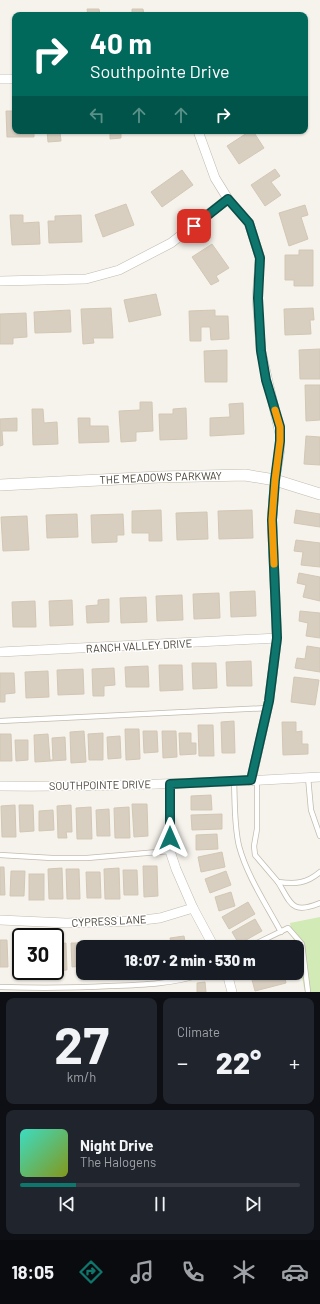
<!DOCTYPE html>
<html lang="en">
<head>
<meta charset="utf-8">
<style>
  :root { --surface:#171b24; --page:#20242c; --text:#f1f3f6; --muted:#9ea1a6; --line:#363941; --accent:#0f766e }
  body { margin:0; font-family:Barlow,sans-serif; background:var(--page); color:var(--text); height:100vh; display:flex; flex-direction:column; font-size:15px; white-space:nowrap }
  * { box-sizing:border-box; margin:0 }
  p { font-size:13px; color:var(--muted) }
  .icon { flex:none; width:22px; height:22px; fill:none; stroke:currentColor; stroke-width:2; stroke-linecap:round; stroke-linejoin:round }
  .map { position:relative; height:992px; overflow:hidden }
  .details { display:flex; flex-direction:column; gap:6px; padding:6px; background:#0d0f14; flex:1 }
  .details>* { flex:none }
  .hud { position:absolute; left:12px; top:12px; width:296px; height:122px; border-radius:8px; box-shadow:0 1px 3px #0004; background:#00695c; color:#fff; overflow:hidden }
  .speed { position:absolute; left:12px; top:928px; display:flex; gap:8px; font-size:20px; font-weight:700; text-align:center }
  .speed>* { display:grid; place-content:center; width:52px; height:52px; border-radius:50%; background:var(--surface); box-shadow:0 1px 3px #0004; line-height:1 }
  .speed .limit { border:2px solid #111; border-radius:6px; background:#fff; color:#111 }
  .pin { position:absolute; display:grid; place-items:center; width:34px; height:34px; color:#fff; margin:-17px; border-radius:8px; box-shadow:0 2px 6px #0006 }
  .me { position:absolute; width:44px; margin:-22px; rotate:0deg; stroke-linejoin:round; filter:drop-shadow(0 0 3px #0008) }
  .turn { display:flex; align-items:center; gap:14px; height:84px; padding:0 12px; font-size:18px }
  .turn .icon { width:52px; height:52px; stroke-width:2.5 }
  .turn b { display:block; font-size:28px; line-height:34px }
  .lanes { display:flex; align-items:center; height:38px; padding:0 12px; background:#0003; justify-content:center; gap:20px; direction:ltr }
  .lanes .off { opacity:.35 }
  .big { font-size:30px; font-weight:800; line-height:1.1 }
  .details .card { flex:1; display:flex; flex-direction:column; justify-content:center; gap:6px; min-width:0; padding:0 14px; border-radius:8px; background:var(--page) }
  .details .dial { align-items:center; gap:0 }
  .dial b { font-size:52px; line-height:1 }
  .song { display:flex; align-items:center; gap:12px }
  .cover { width:48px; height:48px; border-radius:6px; background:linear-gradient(135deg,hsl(170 70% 55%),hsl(70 70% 35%)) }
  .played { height:4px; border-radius:2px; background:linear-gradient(90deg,var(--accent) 20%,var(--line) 20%) }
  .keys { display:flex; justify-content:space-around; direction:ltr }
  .heat { display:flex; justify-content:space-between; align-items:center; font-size:22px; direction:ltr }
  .details .tiles { flex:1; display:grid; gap:6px; grid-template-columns:1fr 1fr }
  .card:last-child { grid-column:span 2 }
  .trip { position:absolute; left:76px; top:940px; width:228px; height:40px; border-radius:8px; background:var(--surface); box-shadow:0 1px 3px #0004; font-weight:800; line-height:40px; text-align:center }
  .dock { display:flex; height:64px; justify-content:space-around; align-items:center; background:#090b0e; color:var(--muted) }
  .dock .icon { width:28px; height:28px }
  .dock .selected { color:var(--accent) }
  .dock b { font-size:18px; color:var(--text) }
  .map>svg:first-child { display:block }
  .green { fill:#d2eab5 }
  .building { fill:#d8cfc1; stroke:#d3c7b4 }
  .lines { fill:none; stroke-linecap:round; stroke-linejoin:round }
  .service-casing { stroke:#c2bbae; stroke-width:6 }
  .minor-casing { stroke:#c2bbae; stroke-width:10 }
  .tertiary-casing { stroke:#c2bbae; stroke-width:12 }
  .service { stroke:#fff; stroke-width:4.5 }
  .minor { stroke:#fff; stroke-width:9 }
  .tertiary { stroke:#fff; stroke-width:11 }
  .route-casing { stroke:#0a4d48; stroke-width:10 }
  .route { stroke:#0f766e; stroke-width:7 }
  .slow { stroke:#f59e0b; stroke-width:7 }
  .labels { text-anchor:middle; stroke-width:3; stroke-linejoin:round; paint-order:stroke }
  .street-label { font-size:11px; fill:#4b4439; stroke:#fff }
</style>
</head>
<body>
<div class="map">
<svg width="320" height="992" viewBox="0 0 320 992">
  <rect width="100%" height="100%" fill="#f6f3ec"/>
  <path class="green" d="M320,917V992H305L297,954V947H295L290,923Z"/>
  <g class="building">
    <path d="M87,9H99L100,15H88Z"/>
    <path d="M132,9H143L144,15H132Z"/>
    <path d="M6,111H15V131H34V137H7Z"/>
    <path d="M47,131H79L60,132L61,141L48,142Z"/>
    <path d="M110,131H121V138L110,139Z"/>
    <path d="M250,131H253L264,148L239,164L227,146Z"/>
    <path d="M275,169L280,176L271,182L281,195L265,206L251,185Z"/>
    <path d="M182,170L193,185L162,207L151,192Z"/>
    <path d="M126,204L134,225L103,237L95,215Z"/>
    <path d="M305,205L308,215L301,217L308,239L289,246L279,213Z"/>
    <path d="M10,215H23V223L39,222L40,244L12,245Z"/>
    <path d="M81,215L82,242L49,243L48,221H55V216Z"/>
    <path d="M212,244L229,268L216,276L219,281L211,285L192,257Z"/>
    <path d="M299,250H313V286H294V280H285V255H299Z"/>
    <path d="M156,294L161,315L129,322L124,300Z"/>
    <path d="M111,308L113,338H93L94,343L83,344L81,309Z"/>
    <path d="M313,308L314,320H310L311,334L285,335L284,309Z"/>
    <path d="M70,310L71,332L35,333L34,312Z"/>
    <path d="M215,310V316H228L229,339L211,340L210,327H201V341H190L189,311Z"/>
    <path d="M26,313L27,337L13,338V344H0V314Z"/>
    <path d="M320,349V379H300L299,350Z"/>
    <path d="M227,350V382H205L204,351Z"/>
    <path d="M305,385H320V420L306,421Z"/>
    <path d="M140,402H152L153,431L136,432V441L121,442L119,411L140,410Z"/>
    <path d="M243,403L244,434L210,436V418L230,417L229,404Z"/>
    <path d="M186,408L187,439L160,440L159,414H173V409Z"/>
    <path d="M32,409H43L44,423L57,422L58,444L33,445Z"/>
    <path d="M17,418V431H2L3,445L0,446V419Z"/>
    <path d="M78,418H90V426H108L109,442L79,443Z"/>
    <path d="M306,436L320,437V465L304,464Z"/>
    <path d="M161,510L162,541H149V533H132V511Z"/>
    <path d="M252,510L253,538L219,539L218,511Z"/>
    <path d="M296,510L320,514V527L294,523Z"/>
    <path d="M207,512L208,539L177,540L176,513Z"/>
    <path d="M77,514L78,537L47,538L46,515Z"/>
    <path d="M123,514L124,535H117V542L92,543L91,515Z"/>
    <path d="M27,516L29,550L3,551L1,517Z"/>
    <path d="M296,540L320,543V567L301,565L303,552L294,551Z"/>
    <path d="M299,573L320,577V601L303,597L306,585L297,583Z"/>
    <path d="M255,591L256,616L231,617L230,592Z"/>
    <path d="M219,593L220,618L194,619L193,594Z"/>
    <path d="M182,595L183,620L157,621L156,596Z"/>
    <path d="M146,597L147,622L121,623L120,598Z"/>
    <path d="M109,599V622L87,623L86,606L98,605V600Z"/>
    <path d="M72,600L73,625L50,626L49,601Z"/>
    <path d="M35,601L36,627H13L12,602Z"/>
    <path d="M300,611L320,613V638L306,636L308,623L299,621Z"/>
    <path d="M307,646L320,648V672L295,668L297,658L305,659Z"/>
    <path d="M251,661L252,686H227L226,662Z"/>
    <path d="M192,663H216L217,688L193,689Z"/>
    <path d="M159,665H182L183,690L160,691Z"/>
    <path d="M148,666L149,687H126L125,667Z"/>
    <path d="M114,668L115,685L104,686V696H93L92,669Z"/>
    <path d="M83,669L84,694L58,695L57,670Z"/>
    <path d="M48,671L49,697L26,698L25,672Z"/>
    <path d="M0,673H14L15,693L5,694V702H0Z"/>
    <path d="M294,677L319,680L315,705L291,702Z"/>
    <path d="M234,721L235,753H222L221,722Z"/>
    <path d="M282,722H296V732L302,731V744H308V754L283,755Z"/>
    <path d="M198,725H213L214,756H199Z"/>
    <path d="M125,729H139L140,759L126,760Z"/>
    <path d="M84,731L86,762L71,763L70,732Z"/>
    <path d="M143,731H157L158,752L144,753Z"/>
    <path d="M162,731H176L177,757L163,758Z"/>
    <path d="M103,733V760H89L88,734Z"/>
    <path d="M179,733H191V743H196V754L180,755Z"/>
    <path d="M0,734H11L12,761H0Z"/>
    <path d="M48,734L50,760H53L52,738L65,737L66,760L35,762L34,735Z"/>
    <path d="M120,736L121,758L108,759L107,737Z"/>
    <path d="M15,740H28V760L16,761Z"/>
    <path d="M211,795L212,810H191V796Z"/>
    <path d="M132,804H147L148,836L134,837Z"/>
    <path d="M15,805L16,837H2L1,806Z"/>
    <path d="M19,805H33L34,831L20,832Z"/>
    <path d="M71,805L72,832H66L67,838H58L57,806Z"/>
    <path d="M91,807L92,839H77L76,808Z"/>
    <path d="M129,807L130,838H115L114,808Z"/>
    <path d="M109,809L110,836H97L96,810Z"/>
    <path d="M53,810L54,830L39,831V811Z"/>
    <path d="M222,814V829L192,830L191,815Z"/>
    <path d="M217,834L218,849L196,850V835Z"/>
    <path d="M222,852L225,867L201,872L198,857Z"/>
    <path d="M143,866H157L158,896L144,897Z"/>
    <path d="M0,867H4L5,895H0Z"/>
    <path d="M62,868L63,899H49L48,869Z"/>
    <path d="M119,868L120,899H105L104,869Z"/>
    <path d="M66,869H79L80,899H67Z"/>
    <path d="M123,870H137L138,895H124Z"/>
    <path d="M11,871H25L24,896H10Z"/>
    <path d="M226,871L231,885L210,893L205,879Z"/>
    <path d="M86,872H100L101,898H87Z"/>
    <rect x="29" y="874" width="15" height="26"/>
    <path d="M231,892L235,906L219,911L215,897Z"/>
    <path d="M248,902L255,914L229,929L222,917Z"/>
    <path d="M255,919L262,931L239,944L232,932Z"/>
    <path d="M184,936L186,947H172L170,938Z"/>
    <path d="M0,940H7L8,967H0Z"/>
    <path d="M154,941H163V947H149L154,946Z"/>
    <path d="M13,942H21V971H27V974H13Z"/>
    <path d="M105,942V947H90V943Z"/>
    <path d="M66,943L67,970L55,971V944Z"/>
    <path d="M71,943H85V947H83V966L72,967Z"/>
    <rect x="110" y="944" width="13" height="3"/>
    <path d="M265,973H284L286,983L255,991L251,976Z"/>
    <path d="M205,982L206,992H197V983Z"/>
  </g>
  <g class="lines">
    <defs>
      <g id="service">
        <path d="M0,721L268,708"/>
        <path d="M308,777L311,810L320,836"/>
        <path d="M257,780V829L254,846L255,855L278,882C295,884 306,884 320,872"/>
        <path d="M234,781C235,802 234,825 239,846C247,876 266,904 281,932"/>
        <path d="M0,855L52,858H87L170,851"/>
        <path d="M278,882C291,903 291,915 320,903"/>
        <path d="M249,947L288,928L302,944L308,992"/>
        <path d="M0,987C37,988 73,988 110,986C143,985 174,984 206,973"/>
      </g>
      <g id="minor">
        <path d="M0,79H15"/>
        <path d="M198,131L215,178L228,199L249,223L260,258L257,298L261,351L280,434V449L275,480L272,520L277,638L269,701L251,781"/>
        <path d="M0,281L86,279L119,270L171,243L228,199"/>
        <path d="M0,652L277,638"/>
        <path d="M170,784V851L176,869L193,908L214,947"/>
        <path d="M0,786C107,787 213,783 320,777"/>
        <path d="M0,920L66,923L134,921L160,918L193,908"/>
        <path d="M227,973L232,992"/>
      </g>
      <g id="tertiary">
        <path id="s1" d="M0,485L159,477L245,475L275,480L320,494"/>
      </g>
    </defs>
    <use href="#service" class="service-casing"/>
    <use href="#minor" class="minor-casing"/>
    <use href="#tertiary" class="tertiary-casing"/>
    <use href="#service" class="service"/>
    <use href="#minor" class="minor"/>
    <use href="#tertiary" class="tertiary"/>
  </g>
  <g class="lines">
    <defs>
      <path id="route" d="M170,838V784L251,780L269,701L277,638L272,520L275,480L280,441V427L266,380L261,351L258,298L260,258L249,223L228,199L194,226"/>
    </defs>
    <use href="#route" class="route-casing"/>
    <use href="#route" class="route"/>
    <path class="slow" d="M274,564L272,520L275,480L280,441V427L275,410"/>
  </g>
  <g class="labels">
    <g class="street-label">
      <text dy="4" stroke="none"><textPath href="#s1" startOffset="161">THE MEADOWS PARKWAY</textPath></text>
      <text transform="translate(139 646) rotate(-3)" y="4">RANCH VALLEY DRIVE</text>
      <text transform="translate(100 785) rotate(-1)" y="4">SOUTHPOINTE DRIVE</text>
      <text transform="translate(109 921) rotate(-3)" y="4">CYPRESS LANE</text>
    </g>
  </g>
</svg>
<div class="speed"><div class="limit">30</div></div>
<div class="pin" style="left:194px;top:226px;background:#d93025"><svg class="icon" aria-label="arrive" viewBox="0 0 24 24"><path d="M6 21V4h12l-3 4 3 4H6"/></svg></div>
<svg class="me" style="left:170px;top:838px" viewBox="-20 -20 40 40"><path d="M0-17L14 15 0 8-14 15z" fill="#0f766e" stroke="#fff" stroke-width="4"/></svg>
<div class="trip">18:07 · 2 min · 530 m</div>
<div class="hud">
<div class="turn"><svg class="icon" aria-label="right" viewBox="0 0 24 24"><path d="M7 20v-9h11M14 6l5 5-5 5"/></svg><div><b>40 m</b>Southpointe Drive</div></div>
<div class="lanes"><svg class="icon off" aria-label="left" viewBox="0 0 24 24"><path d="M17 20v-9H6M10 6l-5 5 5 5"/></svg><svg class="icon off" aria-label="ahead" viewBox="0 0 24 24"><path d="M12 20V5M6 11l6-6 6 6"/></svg><svg class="icon off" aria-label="ahead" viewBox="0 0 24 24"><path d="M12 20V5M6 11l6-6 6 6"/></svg><svg class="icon" aria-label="right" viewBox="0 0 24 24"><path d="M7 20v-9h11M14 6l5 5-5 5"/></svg></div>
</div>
</div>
<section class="details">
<div class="tiles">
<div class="card dial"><b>27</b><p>km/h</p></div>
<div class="card"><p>Climate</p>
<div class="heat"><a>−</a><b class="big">22°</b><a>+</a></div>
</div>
<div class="card">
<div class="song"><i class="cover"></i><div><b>Night Drive</b><p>The Halogens</p></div></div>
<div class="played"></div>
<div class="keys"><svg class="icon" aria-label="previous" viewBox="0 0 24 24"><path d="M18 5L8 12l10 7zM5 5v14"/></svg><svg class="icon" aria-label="pause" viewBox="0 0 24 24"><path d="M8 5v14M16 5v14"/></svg><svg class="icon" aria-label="next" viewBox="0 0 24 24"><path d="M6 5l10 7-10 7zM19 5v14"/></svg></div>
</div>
</div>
</section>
<nav class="dock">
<b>18:05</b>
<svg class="icon selected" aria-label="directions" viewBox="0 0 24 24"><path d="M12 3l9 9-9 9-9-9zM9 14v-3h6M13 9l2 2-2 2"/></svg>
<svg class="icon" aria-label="music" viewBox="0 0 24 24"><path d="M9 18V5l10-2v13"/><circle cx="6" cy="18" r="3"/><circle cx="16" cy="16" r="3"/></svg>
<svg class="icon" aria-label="phone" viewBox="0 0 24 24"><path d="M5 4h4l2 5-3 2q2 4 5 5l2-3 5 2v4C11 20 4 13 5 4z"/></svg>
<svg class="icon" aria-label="climate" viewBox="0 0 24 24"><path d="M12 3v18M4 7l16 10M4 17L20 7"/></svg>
<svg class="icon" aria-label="car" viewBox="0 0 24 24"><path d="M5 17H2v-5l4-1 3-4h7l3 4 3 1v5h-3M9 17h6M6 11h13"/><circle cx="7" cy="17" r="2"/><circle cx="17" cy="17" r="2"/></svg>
</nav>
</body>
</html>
